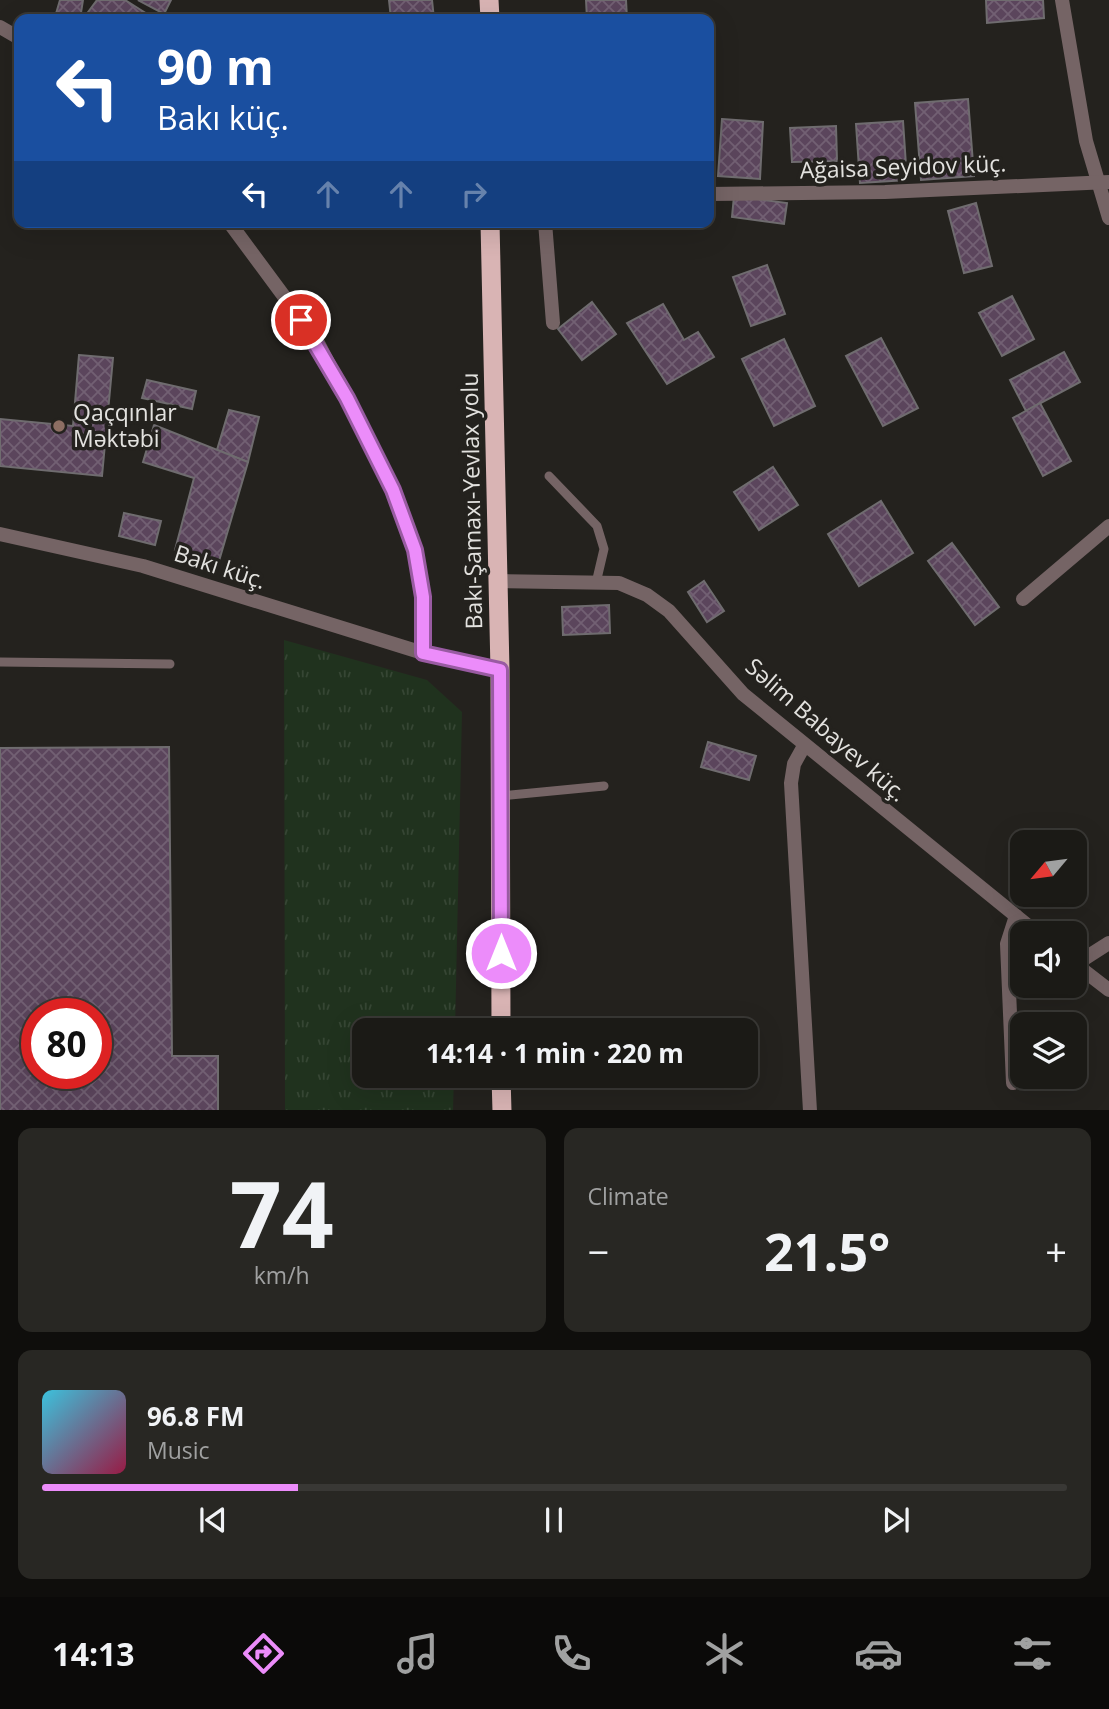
<!DOCTYPE html>
<html lang="en">
<head>
<meta charset="utf-8">
<style>
  :root { --surface:#1b1a16; --page:#282723; --text:#f1f3f6; --muted:#a0a1a1; --line:#393835; --accent:#ec8cfa }
  body { margin:0; font-family:"Open Sans",sans-serif; background:var(--page); color:var(--text); height:100vh; display:flex; flex-direction:column; font-size:26px; white-space:nowrap }
  * { box-sizing:border-box; margin:0 }
  p { font-size:23px; color:var(--muted) }
  .icon { flex:none; width:38px; height:38px; fill:none; stroke:currentColor; stroke-width:2; stroke-linecap:round; stroke-linejoin:round }
  .map { position:relative; height:1110px; overflow:hidden }
  .side { display:flex; flex-direction:column; gap:18px; padding:18px; background:#0f0e0c; flex:1 }
  .side>* { flex:none }
  .guide { position:absolute; left:14px; top:14px; width:700px; height:214px; border-radius:14px; box-shadow:0 7px 28px #0002,0 0 0 2px var(--line); background:#1a4fa0; color:#fff; overflow:hidden }
  .needle { width:46px; rotate:241deg }
  .tools { position:absolute; left:1010px; top:830px; display:grid; gap:14px }
  .tools a { display:grid; place-items:center; width:77px; height:77px; border-radius:14px; background:var(--surface); box-shadow:0 7px 28px #0002,0 0 0 2px var(--line); font-size:35px }
  .speed { position:absolute; left:21px; top:998px; display:flex; gap:14px; font-size:35px; font-weight:700; text-align:center }
  .speed>* { display:grid; place-content:center; width:91px; height:91px; border-radius:50%; background:var(--surface); box-shadow:0 7px 28px #0002,0 0 0 2px var(--line); line-height:1 }
  .speed .limit { border:10px solid #d22; background:#fff; color:#111 }
  .pin { position:absolute; display:grid; place-items:center; width:60px; height:60px; color:#fff; margin:-30px; border:4px solid #fff; border-radius:50%; box-shadow:0 2px 7px #0007 }
  .me { position:absolute; width:77px; margin:-38px; rotate:0deg; stroke-linejoin:round; filter:drop-shadow(0 0 5px #0008) }
  .turn { display:flex; align-items:center; gap:24px; height:147px; padding:0 28px; font-size:32px }
  .turn .icon { width:91px; height:91px; stroke-width:2.5 }
  .turn b { display:block; font-size:49px; line-height:60px }
  .lanes { display:flex; align-items:center; height:66px; padding:0 28px; background:#0003; justify-content:center; gap:35px; direction:ltr }
  .lanes .off { opacity:.35 }
  .big { font-size:52px; font-weight:700; line-height:1.1 }
  .side .widget { flex:1; display:flex; flex-direction:column; justify-content:center; gap:10px; min-width:0; padding:0 24px; border-radius:14px; background:var(--page) }
  .side .dial { align-items:center; gap:0 }
  .dial b { font-size:91px; line-height:1 }
  .song { display:flex; align-items:center; gap:21px }
  .cover { width:84px; height:84px; border-radius:10px; background:linear-gradient(135deg,hsl(190 70% 55%),hsl(340 70% 35%)) }
  .played { height:7px; border-radius:4px; background:linear-gradient(90deg,var(--accent) 25%,var(--line) 25%) }
  .keys { display:flex; justify-content:space-around; direction:ltr }
  .heat { display:flex; justify-content:space-between; align-items:center; font-size:38px; direction:ltr }
  .side .tiles { flex:1; display:grid; gap:18px; grid-template-columns:1fr 1fr }
  .widget:last-child { grid-column:span 2 }
  .trip { position:absolute; left:352px; top:1018px; width:406px; height:70px; border-radius:14px; background:var(--surface); box-shadow:0 7px 28px #0002,0 0 0 2px var(--line); font-weight:700; line-height:70px; text-align:center }
  .tabs { display:flex; height:112px; justify-content:space-around; align-items:center; background:#0b0a09; color:var(--muted) }
  .tabs .icon { width:49px; height:49px }
  .tabs .on { color:var(--accent) }
  .tabs b { font-size:32px; color:var(--text) }
  .map>svg:first-child { display:block }
  .grass { fill:url(#grass-tufts) }
  .building { fill:url(#building-cross-hatch); stroke:#6f6c6f; stroke-width:2; fill-rule:evenodd }
  .lines { fill:none; stroke-linecap:round; stroke-linejoin:round }
  .service { stroke:#756465; stroke-width:9 }
  .minor { stroke:#756465; stroke-width:14 }
  .tertiary { stroke:#756465; stroke-width:14 }
  .trunk { stroke:#d9b4b4; stroke-width:19 }
  .route-casing { stroke:#995ba2; stroke-width:18 }
  .route { stroke:#ec8cfa; stroke-width:12 }
  .education-dot { fill:#8d6e63; stroke:#24221e; stroke-width:2.5 }
  .labels { text-anchor:middle; stroke-width:7; stroke-linejoin:round; paint-order:stroke }
  .street-label { font-size:23px; fill:#e3e2df; stroke:#24221e }
  .poi-label { font-size:23px; fill:#e3e2df; stroke:#24221e; text-anchor:start }
</style>
</head>
<body>
<div class="map">
<svg width="1109" height="1111" viewBox="0 0 1109 1111">
  <defs>
    <pattern id="grass-tufts" width="24" height="20" patternUnits="userSpaceOnUse" patternTransform="scale(1.75)"><rect width="24" height="20" fill="#20321e"/><path d="M3 7l-1-3M5 7V3M7 7l1-3M15 17l-1-3M17 17v-4M19 17l1-3" fill="none" stroke="#364634"/></pattern>
    <pattern id="building-cross-hatch" width="8" height="8" patternUnits="userSpaceOnUse" patternTransform="scale(1.75)"><rect width="8" height="8" fill="#5b455c"/><path d="M0 0l8 8M0 8l8-8" fill="none" stroke="#726073"/></pattern>
  </defs>
  <rect width="100%" height="100%" fill="#24221e"/>
  <path class="grass" d="M284,640L427,680L462,712L455,1031H364V1076H454L453,1110H285Z"/>
  <g class="building">
    <path d="M60,0H83L80,19L55,17Z"/>
    <path d="M97,0H125L155,19H83Z"/>
    <path d="M138,0H171L164,14Z"/>
    <path d="M389,0H432L434,19H391Z"/>
    <path d="M586,0H626L627,19H587Z"/>
    <path d="M986,0H1043L1044,18L987,23Z"/>
    <path d="M968,99L974,176L921,180L915,103Z"/>
    <path d="M722,119L763,122L760,179L718,176Z"/>
    <path d="M903,121L907,180L860,183L856,124Z"/>
    <path d="M836,126L837,161L792,162L790,128Z"/>
    <path d="M734,196L787,203L784,224L732,217Z"/>
    <path d="M976,203L992,266L964,273L948,211Z"/>
    <path d="M767,265L785,314L751,326L733,277Z"/>
    <path d="M1012,296L1034,339L1002,356L979,313Z"/>
    <path d="M592,302L616,334L582,360L558,329Z"/>
    <path d="M663,304L684,340L698,332L714,357L667,384L627,323Z"/>
    <path d="M881,338L918,408L883,426L846,356Z"/>
    <path d="M784,339L815,406L774,426L742,359Z"/>
    <path d="M1064,352L1080,382L1026,411L1010,380Z"/>
    <path d="M79,355L113,358L102,476L0,466V419L73,426Z"/>
    <path d="M147,380L196,391L192,409L142,398Z"/>
    <path d="M1040,403L1071,461L1043,476L1013,418Z"/>
    <path d="M229,410L259,417L248,462L217,450Z"/>
    <path d="M154,425L248,462L219,561L175,550L194,478L143,462Z"/>
    <path d="M773,467L798,505L759,530L734,492Z"/>
    <path d="M881,501L913,553L859,586L828,534Z"/>
    <path d="M124,513L161,521L155,545L119,536Z"/>
    <path d="M952,543L999,607L975,625L928,561Z"/>
    <path d="M704,581L724,611L707,622L688,592Z"/>
    <path d="M609,605L610,633L563,635L562,607Z"/>
    <path d="M708,742L756,756L749,780L701,767Z"/>
    <path d="M169,747L172,1056H218V1111H0V748ZM37,1013H96V1073H37Z"/>
  </g>
  <g class="lines">
    <g class="service">
      <path d="M549,476L597,526L604,549L596,583"/>
      <path d="M0,662L170,664"/>
      <path d="M500,796L604,786"/>
    </g>
    <g class="minor">
      <path d="M1062,0L1086,141L1109,218"/>
      <path d="M0,27L19,38"/>
      <path d="M709,194L885,192L1109,182"/>
      <path d="M229,222L317,341L393,490L416,550L423,597V653"/>
      <path d="M545,222L553,323"/>
      <path d="M0,534L143,566L423,653L500,670"/>
      <path d="M1023,599L1109,526"/>
      <path d="M804,746L794,764L791,783L810,1111"/>
      <path d="M1076,964L1109,943"/>
      <path d="M1013,1083L1007,944L1016,916"/>
    </g>
    <g class="tertiary">
      <path d="M498,581L619,583L647,595L669,611L743,694L1037,933"/>
      <path d="M1074,963L1109,990"/>
    </g>
    <g class="trunk">
      <path d="M489,0L490,19"/>
      <path d="M490,222L500,670L501,1031"/>
      <path d="M501,1076L502,1111"/>
    </g>
  </g>
  <g class="lines">
    <defs>
      <path id="route" d="M301,320L347,398L393,490L415,550L423,597V653L500,670L501,953"/>
    </defs>
    <use href="#route" class="route-casing"/>
    <use href="#route" class="route"/>
  </g>
  <circle class="education-dot" cx="59" cy="426" r="7"/>
  <g class="labels">
    <g class="street-label">
      <text transform="translate(903 167) rotate(-2)" y="8">Ağaisa Seyidov küç.</text>
      <text transform="translate(472 501) rotate(-91)" y="8">Bakı-Şamaxı-Yevlax yolu</text>
      <text transform="translate(220 567) rotate(18)" y="8">Bakı küç.</text>
      <text transform="translate(826 730) rotate(41)" y="8">Səlim Babayev küç.</text>
    </g>
    <g class="poi-label">
      <text x="73" y="421">Qaçqınlar<tspan x="73" dy="26">Məktəbi</tspan></text>
    </g>
  </g>
</svg>
<div class="tools">
<a><svg class="needle" viewBox="-14 -14 28 28"><path d="M0-13l5 13h-10z" fill="#e53935"/><path d="M0 13l5-13h-10z" fill="#a0a1a1"/></svg></a>
<a><svg class="icon" aria-label="sound" viewBox="0 0 24 24"><path d="M4 9h4l5-4v14l-5-4H4zM17 9q2 3 0 6"/></svg></a>
<a><svg class="icon" aria-label="layers" viewBox="0 0 24 24"><path d="M12 4l9 5-9 5-9-5zM3 14l9 5 9-5"/></svg></a>
</div>
<div class="speed"><div class="limit">80</div></div>
<div class="pin" style="left:301px;top:320px;background:#d93025"><svg class="icon" aria-label="arrive" viewBox="0 0 24 24"><path d="M6 21V4h12l-3 4 3 4H6"/></svg></div>
<svg class="me" style="left:501px;top:953px" viewBox="-20 -20 40 40"><circle r="17" fill="#ec8cfa" stroke="#fff" stroke-width="3"/><path d="M0-11L8 9 0 5-8 9z" fill="#fff"/></svg>
<div class="trip">14:14 · 1 min · 220 m</div>
<div class="guide">
<div class="turn"><svg class="icon" aria-label="left" viewBox="0 0 24 24"><path d="M17 20v-9H6M10 6l-5 5 5 5"/></svg><div><b>90 m</b>Bakı küç.</div></div>
<div class="lanes"><svg class="icon" aria-label="left" viewBox="0 0 24 24"><path d="M17 20v-9H6M10 6l-5 5 5 5"/></svg><svg class="icon off" aria-label="ahead" viewBox="0 0 24 24"><path d="M12 20V5M6 11l6-6 6 6"/></svg><svg class="icon off" aria-label="ahead" viewBox="0 0 24 24"><path d="M12 20V5M6 11l6-6 6 6"/></svg><svg class="icon off" aria-label="right" viewBox="0 0 24 24"><path d="M7 20v-9h11M14 6l5 5-5 5"/></svg></div>
</div>
</div>
<section class="side">
<div class="tiles">
<div class="widget dial"><b>74</b><p>km/h</p></div>
<div class="widget"><p>Climate</p>
<div class="heat"><a>−</a><b class="big">21.5°</b><a>+</a></div>
</div>
<div class="widget">
<div class="song"><i class="cover"></i><div><b>96.8 FM</b><p>Music</p></div></div>
<div class="played"></div>
<div class="keys"><svg class="icon" aria-label="previous" viewBox="0 0 24 24"><path d="M18 5L8 12l10 7zM5 5v14"/></svg><svg class="icon" aria-label="pause" viewBox="0 0 24 24"><path d="M8 5v14M16 5v14"/></svg><svg class="icon" aria-label="next" viewBox="0 0 24 24"><path d="M6 5l10 7-10 7zM19 5v14"/></svg></div>
</div>
</div>
</section>
<nav class="tabs">
<b>14:13</b>
<svg class="icon on" aria-label="directions" viewBox="0 0 24 24"><path d="M12 3l9 9-9 9-9-9zM9 14v-3h6M13 9l2 2-2 2"/></svg>
<svg class="icon" aria-label="music" viewBox="0 0 24 24"><path d="M9 18V5l10-2v13"/><circle cx="6" cy="18" r="3"/><circle cx="16" cy="16" r="3"/></svg>
<svg class="icon" aria-label="phone" viewBox="0 0 24 24"><path d="M5 4h4l2 5-3 2q2 4 5 5l2-3 5 2v4C11 20 4 13 5 4z"/></svg>
<svg class="icon" aria-label="climate" viewBox="0 0 24 24"><path d="M12 3v18M4 7l16 10M4 17L20 7"/></svg>
<svg class="icon" aria-label="car" viewBox="0 0 24 24"><path d="M5 17H2v-5l4-1 3-4h7l3 4 3 1v5h-3M9 17h6M6 11h13"/><circle cx="7" cy="17" r="2"/><circle cx="17" cy="17" r="2"/></svg>
<svg class="icon" aria-label="filters" viewBox="0 0 24 24"><path d="M4 7h16M4 17h16"/><circle cx="9" cy="7" r="2"/><circle cx="15" cy="17" r="2"/></svg>
</nav>
</body>
</html>
